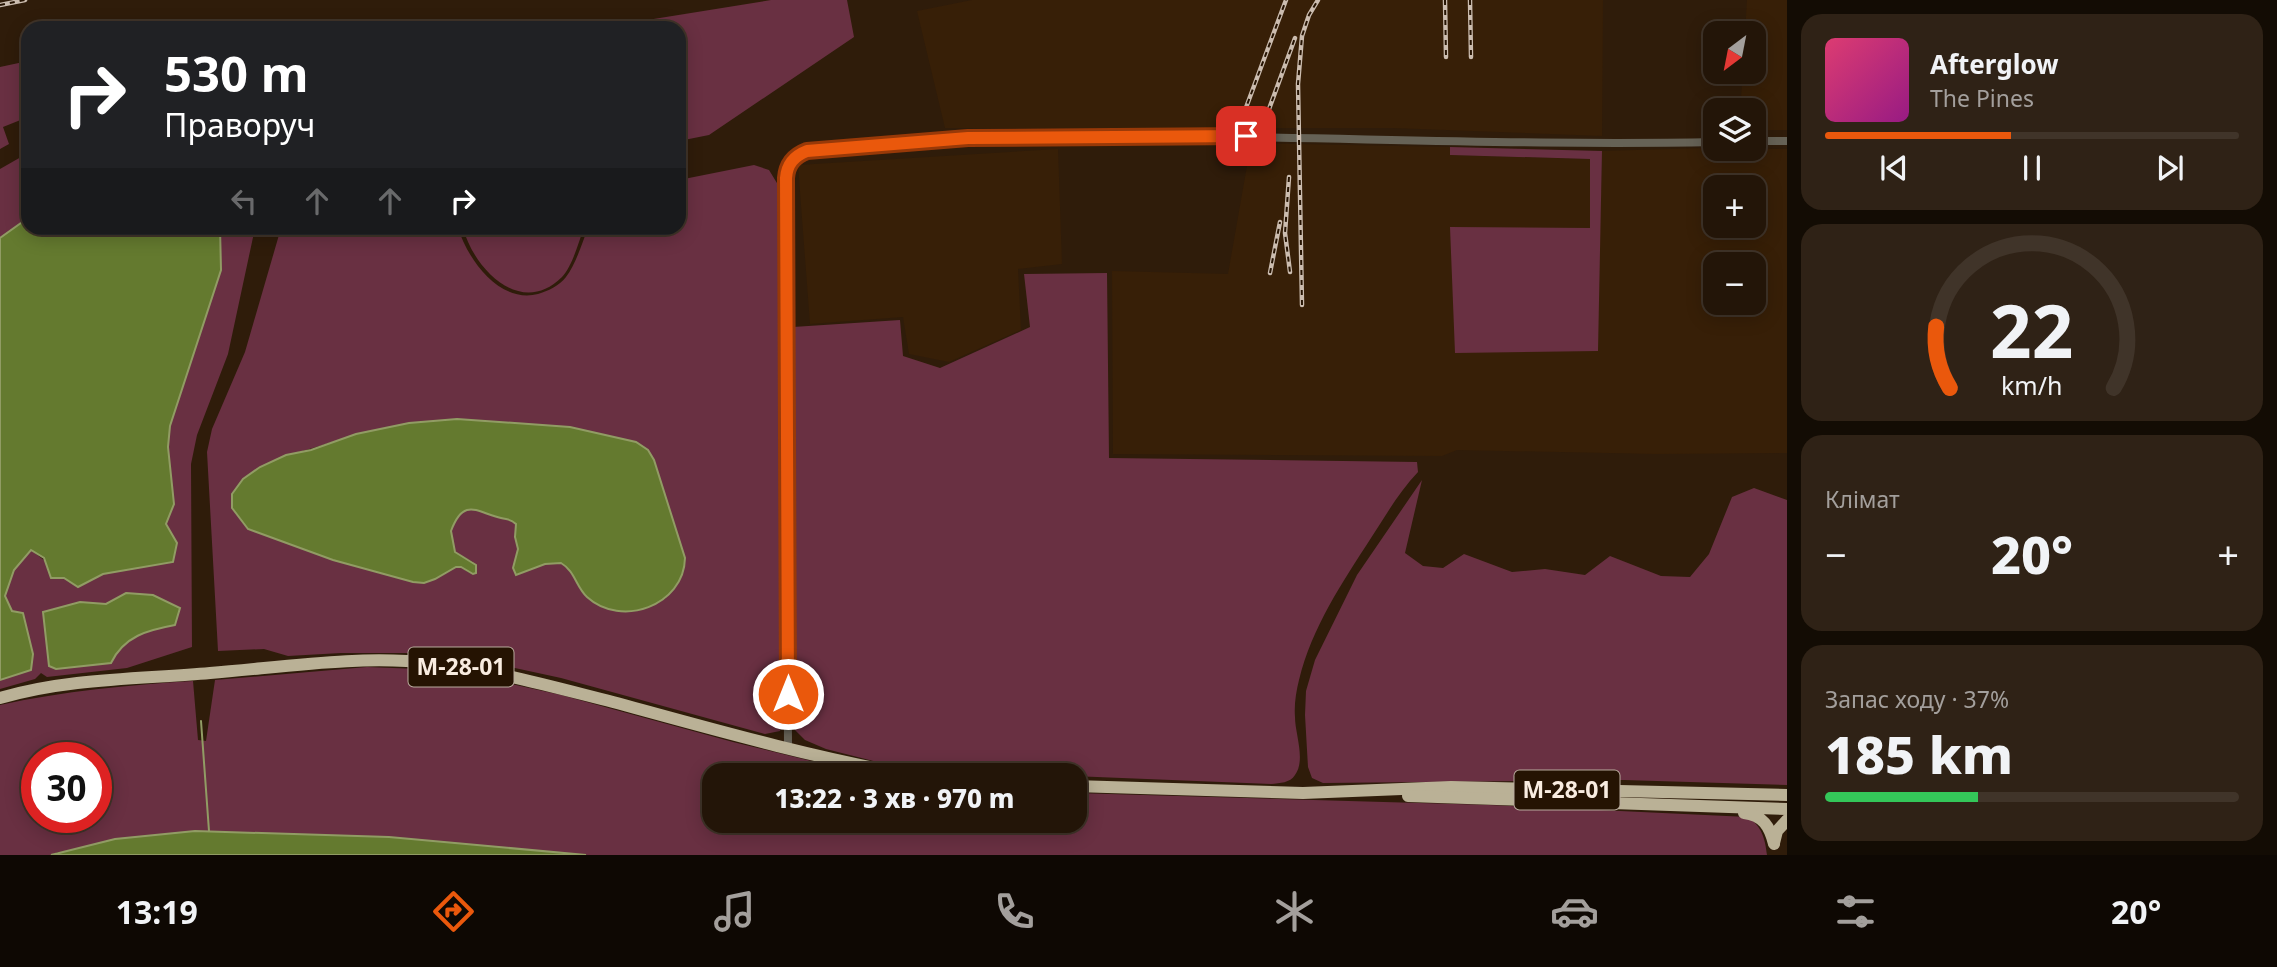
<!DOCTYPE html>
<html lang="uk">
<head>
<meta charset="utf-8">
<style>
  :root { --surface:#231508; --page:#2f2216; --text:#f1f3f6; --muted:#a39f9c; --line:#403429; --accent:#ea580c }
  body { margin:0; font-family:"Noto Sans",sans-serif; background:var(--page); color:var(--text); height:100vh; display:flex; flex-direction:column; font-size:26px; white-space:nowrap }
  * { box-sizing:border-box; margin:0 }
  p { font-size:23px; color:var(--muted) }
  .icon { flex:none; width:38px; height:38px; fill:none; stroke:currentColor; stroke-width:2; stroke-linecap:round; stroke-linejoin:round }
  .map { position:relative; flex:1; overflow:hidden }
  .details { display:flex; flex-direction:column; gap:14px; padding:14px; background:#130c04; width:490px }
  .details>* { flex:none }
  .hud { position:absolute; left:21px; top:21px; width:665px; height:214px; border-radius:21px; box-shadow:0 4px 18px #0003,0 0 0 2px var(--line); background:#202124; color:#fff; overflow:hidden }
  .needle { width:46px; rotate:212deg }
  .buttons { position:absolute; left:1703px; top:21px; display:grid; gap:14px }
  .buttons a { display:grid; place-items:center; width:63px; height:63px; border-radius:14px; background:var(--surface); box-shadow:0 4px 18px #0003,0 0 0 2px var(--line); font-size:35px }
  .speed { position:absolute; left:21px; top:742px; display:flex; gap:14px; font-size:35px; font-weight:700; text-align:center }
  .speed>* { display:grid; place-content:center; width:91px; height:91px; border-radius:50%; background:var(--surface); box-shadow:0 4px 18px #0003,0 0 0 2px var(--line); line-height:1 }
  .speed .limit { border:10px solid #d22; background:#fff; color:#111 }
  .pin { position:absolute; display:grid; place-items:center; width:60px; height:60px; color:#fff; margin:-30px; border-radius:14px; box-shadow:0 4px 10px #0006 }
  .me { position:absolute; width:77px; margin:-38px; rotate:0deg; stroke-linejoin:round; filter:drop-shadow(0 0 5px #0008) }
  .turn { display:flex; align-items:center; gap:24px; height:147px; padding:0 28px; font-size:32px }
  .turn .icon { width:91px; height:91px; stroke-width:2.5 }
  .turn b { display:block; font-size:49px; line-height:60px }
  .lanes { display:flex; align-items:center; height:66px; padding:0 28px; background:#0003; justify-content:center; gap:35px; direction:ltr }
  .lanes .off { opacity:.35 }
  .big { font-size:52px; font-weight:800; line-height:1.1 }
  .details .card { flex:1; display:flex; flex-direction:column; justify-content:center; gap:10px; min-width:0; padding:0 24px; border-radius:21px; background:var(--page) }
  .details .dial { align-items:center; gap:0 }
  .dial svg { height:182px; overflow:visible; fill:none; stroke:var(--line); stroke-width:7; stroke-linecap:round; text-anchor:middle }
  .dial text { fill:var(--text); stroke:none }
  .song { display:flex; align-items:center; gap:21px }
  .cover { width:84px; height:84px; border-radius:10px; background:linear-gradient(135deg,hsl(340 70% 55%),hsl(310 70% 35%)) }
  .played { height:7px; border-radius:4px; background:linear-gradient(90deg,var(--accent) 45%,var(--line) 45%) }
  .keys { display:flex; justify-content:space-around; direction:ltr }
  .heat { display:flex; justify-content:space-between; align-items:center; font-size:38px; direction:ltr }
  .charge { height:10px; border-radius:5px; background:linear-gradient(90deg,#34c759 37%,var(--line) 0) }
  .trip { position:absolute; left:702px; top:763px; width:385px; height:70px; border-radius:21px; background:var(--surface); box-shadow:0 4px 18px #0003,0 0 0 2px var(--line); font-weight:800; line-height:70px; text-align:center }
  .menu { display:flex; height:112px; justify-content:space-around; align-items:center; background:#0e0803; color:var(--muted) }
  .menu .icon { width:49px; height:49px }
  .menu .selected { color:var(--accent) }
  .menu b { font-size:32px; color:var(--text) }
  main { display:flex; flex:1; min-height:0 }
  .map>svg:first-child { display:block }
  .built { fill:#371f07; fill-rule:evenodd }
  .green { fill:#693042; fill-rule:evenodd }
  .water { fill:#647a2f; stroke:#919c64; stroke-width:2 }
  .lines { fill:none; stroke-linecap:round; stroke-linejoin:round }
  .stream { stroke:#919c64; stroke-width:2 }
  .minor { stroke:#666256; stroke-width:8 }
  .trunk { stroke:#bab196; stroke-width:12 }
  .rail-casing { stroke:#cbbcaf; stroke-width:4.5 }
  .rail { stroke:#251302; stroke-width:2; stroke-dasharray:5; stroke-linecap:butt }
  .route-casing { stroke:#983908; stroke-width:18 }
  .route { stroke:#ea580c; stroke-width:12 }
  .labels { text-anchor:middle; stroke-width:6; stroke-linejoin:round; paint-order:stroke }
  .shield { fill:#251302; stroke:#b9ab9d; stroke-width:2 }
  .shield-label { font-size:23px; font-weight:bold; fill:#f9ece0 }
</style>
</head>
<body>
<main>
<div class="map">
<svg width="1787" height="855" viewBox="0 0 1787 855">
  <rect width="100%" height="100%" fill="#2f1c0a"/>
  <g class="built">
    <path d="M972,0H1603L1602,136L1393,128H945L917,11Z"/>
    <path d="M1747,0H1787V130H1754V110H1740L1743,72H1754V33H1745Z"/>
    <path d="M1251,143L1450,147L1451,155L1590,159V228H1450L1597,351L1602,151L1704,148L1787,149V453L1657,454L1457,450L1442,456L1113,454L1112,271L1228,274ZM1715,187H1754V226H1715ZM1715,264H1754V303H1715Z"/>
    <path d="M1058,149L1062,264L1018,269L1021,330L949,362L909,354L903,317L810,324L798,165Z"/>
  </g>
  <g class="green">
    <path d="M771,0H847L854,37L709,135L679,141V28H574L610,26Z"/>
    <path d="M28,61V117L3,127L9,144L0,149V67Z"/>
    <path d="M1450,147L1602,151L1598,351L1455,353L1450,227L1590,228V159L1450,155Z"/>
    <path d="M28,153V218L0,238V169Z"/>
    <path d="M754,165L769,170L780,188L785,716L780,731L765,734L561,678L445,653H341L288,656L264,649L218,651L207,452L212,429L245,352L281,228H458C468,260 500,304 538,294C548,291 559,286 566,277C576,264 582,243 588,228H679V180ZM457,419L570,427L636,442L654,460L685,558L665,599L641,609L579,587L572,571L561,563L545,564L516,575C514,561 518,561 518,550C519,541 515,535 516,524C511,519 509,520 501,518C478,513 464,496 451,531L455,552L473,562L470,573L460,567H456L424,583L413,582L333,560L248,529L286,455C310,450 331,442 354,435C388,425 422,422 457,419Z"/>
    <path d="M220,228H255L228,354L197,435L191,464L192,647L127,668L47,677L41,673L35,679L0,689V680L31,670L5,596L14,570L31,550L78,587L103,574L173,562L177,543L166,524L174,504L168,447L170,426L221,270ZM126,593L175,624L143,631L116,652L78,666L56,669L49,666L43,612L80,602L106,604Z"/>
    <path d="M463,228H584C578,243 573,265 562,277C521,318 474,269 463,228Z"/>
    <path d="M1107,273L1109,458L1417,462L1418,472C1399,492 1386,515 1371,538C1342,583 1312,627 1299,680C1296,692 1294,705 1295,717C1295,734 1306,760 1295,775C1290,783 1280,783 1271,784L950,771L889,765L826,749L805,740L795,730L792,705L793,327L900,320L903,356L940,368L1030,327L1024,274Z"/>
    <path d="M1422,480L1405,553L1423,566L1443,568L1464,554L1512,572L1545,569L1585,575L1610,556L1661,576L1690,577L1709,554L1732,497L1754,488L1787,500V785L1624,780L1323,783L1312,778L1308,767L1305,715L1306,691L1315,660L1357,575Z"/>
    <path d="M367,667L419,669L475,676L561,695L733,742L869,775H714V821H1074L1075,793L1489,805L1748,817C1762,827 1765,838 1767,855H586L389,837L58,852L51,855H0V705C64,691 128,685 193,681L198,740L206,741L215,680ZM37,758H96V817H37Z"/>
  </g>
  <g class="water">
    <path d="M28,218V228H220L221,270L170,426L168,447L174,504L166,524L177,543L173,562L103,574L78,587L64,578H51L44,558L31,550L14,570L5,596L12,611L23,613L33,654L31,670L0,680V238Z"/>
    <path d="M457,419L570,427L636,442L648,450L654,460L685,558C684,606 621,628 587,597C576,587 575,571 561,563L545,564L516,575L513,568L518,549L515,537L516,524C511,519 509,520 501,518C478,513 464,496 451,531L455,552L476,565V573L473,574L461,567H456L435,579L424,583L413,582L333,560L248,529L232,508V494L243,479L260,467L286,455L311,450L356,434L409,423Z"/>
    <path d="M126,593L153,595L180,608L175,625C148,630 124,636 111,663L56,669L49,666L43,612L80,602L106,604Z"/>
    <path d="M195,831L389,837L586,855H51L115,839Z"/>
  </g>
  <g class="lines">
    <path class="stream" d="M201,721L209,831"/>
    <g class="minor">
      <path d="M1754,141H1787"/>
      <path d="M788,749L786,178C787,164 793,156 807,151C861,147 916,140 970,138C1218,130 1467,147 1715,142"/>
    </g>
    <g class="trunk">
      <path d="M0,698C67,678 141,679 210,673C284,667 358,655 432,663C493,670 553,687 613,702C712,729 810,757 911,775"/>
      <path d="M1074,786L1303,793L1451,787L1787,795"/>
      <path d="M1408,796L1787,809"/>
      <path d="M1744,813C1763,815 1770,827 1774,844"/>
      <path d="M1774,843L1777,831L1787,820"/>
    </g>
    <defs>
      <g id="rail">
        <path d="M1445,0L1446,57"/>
        <path d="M1470,0L1471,57"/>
        <path d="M0,5L25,0"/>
        <path d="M1244,113L1286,0"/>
        <path d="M1265,120L1295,38"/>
        <path d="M1289,177L1285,233L1290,272"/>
        <path d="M1270,273L1280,222"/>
        <path d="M1302,305L1298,84L1302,36L1309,15L1318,0"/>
      </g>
    </defs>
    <use href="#rail" class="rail-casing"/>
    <use href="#rail" class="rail"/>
  </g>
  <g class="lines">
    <defs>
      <path id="route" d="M788,694L786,178C787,164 794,156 807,151L968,138L1246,136"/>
    </defs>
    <use href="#route" class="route-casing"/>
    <use href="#route" class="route"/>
  </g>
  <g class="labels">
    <g class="shield">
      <rect x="408.5" y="647.5" width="105" height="39" rx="5"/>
      <rect x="1514.5" y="770.5" width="105" height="39" rx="5"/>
    </g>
    <g class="shield-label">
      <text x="461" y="675">М-28-01</text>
      <text x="1567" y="798">М-28-01</text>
    </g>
  </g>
</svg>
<div class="buttons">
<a><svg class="needle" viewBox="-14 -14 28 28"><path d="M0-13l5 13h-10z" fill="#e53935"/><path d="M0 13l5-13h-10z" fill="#a39f9c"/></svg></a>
<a><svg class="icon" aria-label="layers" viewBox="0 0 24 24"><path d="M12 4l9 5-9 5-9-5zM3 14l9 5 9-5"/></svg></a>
<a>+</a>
<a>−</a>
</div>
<div class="speed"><div class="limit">30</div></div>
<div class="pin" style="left:1246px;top:136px;background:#d93025"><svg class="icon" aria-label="arrive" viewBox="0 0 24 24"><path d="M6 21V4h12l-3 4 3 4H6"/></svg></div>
<svg class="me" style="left:788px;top:694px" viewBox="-20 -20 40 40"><circle r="17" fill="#ea580c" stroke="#fff" stroke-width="3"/><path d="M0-11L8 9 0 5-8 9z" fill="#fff"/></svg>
<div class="trip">13:22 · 3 хв · 970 m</div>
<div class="hud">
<div class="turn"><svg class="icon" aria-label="right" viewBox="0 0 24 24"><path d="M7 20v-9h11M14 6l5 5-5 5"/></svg><div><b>530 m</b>Праворуч</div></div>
<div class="lanes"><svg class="icon off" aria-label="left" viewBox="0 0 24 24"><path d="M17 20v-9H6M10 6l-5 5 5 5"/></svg><svg class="icon off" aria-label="ahead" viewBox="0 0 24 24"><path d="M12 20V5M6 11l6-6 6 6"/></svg><svg class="icon off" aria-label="ahead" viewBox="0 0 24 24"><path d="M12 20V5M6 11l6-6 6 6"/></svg><svg class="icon" aria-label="right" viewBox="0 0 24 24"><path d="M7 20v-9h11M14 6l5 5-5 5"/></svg></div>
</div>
</div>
<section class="details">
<div class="card">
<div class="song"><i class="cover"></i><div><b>Afterglow</b><p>The Pines</p></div></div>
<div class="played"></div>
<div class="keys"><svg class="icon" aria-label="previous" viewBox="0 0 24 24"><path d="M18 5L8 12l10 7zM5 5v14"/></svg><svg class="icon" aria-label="pause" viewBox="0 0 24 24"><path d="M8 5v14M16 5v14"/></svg><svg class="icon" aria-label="next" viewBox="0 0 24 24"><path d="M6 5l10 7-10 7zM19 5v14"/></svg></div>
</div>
<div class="card dial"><svg viewBox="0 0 100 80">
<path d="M14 69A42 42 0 1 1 86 69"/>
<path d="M14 69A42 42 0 0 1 8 42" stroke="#ea580c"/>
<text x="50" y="56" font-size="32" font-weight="700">22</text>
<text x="50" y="72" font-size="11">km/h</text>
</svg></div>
<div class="card"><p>Клімат</p>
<div class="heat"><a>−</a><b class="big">20°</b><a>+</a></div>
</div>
<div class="card"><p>Запас ходу · 37%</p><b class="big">185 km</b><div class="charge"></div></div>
</section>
</main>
<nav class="menu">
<b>13:19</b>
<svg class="icon selected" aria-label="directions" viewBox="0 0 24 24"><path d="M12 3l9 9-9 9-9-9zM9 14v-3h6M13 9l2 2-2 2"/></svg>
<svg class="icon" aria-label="music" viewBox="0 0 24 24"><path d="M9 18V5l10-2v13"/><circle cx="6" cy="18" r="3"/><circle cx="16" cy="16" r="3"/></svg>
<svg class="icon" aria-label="phone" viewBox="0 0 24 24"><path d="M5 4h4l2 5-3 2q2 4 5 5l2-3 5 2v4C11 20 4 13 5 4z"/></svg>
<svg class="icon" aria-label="climate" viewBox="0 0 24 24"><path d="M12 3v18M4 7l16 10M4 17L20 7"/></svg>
<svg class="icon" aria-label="car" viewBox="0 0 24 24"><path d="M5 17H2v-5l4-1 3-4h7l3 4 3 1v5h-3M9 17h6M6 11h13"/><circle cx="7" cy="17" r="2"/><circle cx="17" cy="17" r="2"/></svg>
<svg class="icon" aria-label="filters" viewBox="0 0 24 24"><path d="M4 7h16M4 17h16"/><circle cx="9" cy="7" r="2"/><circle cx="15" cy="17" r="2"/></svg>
<b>20°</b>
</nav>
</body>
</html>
